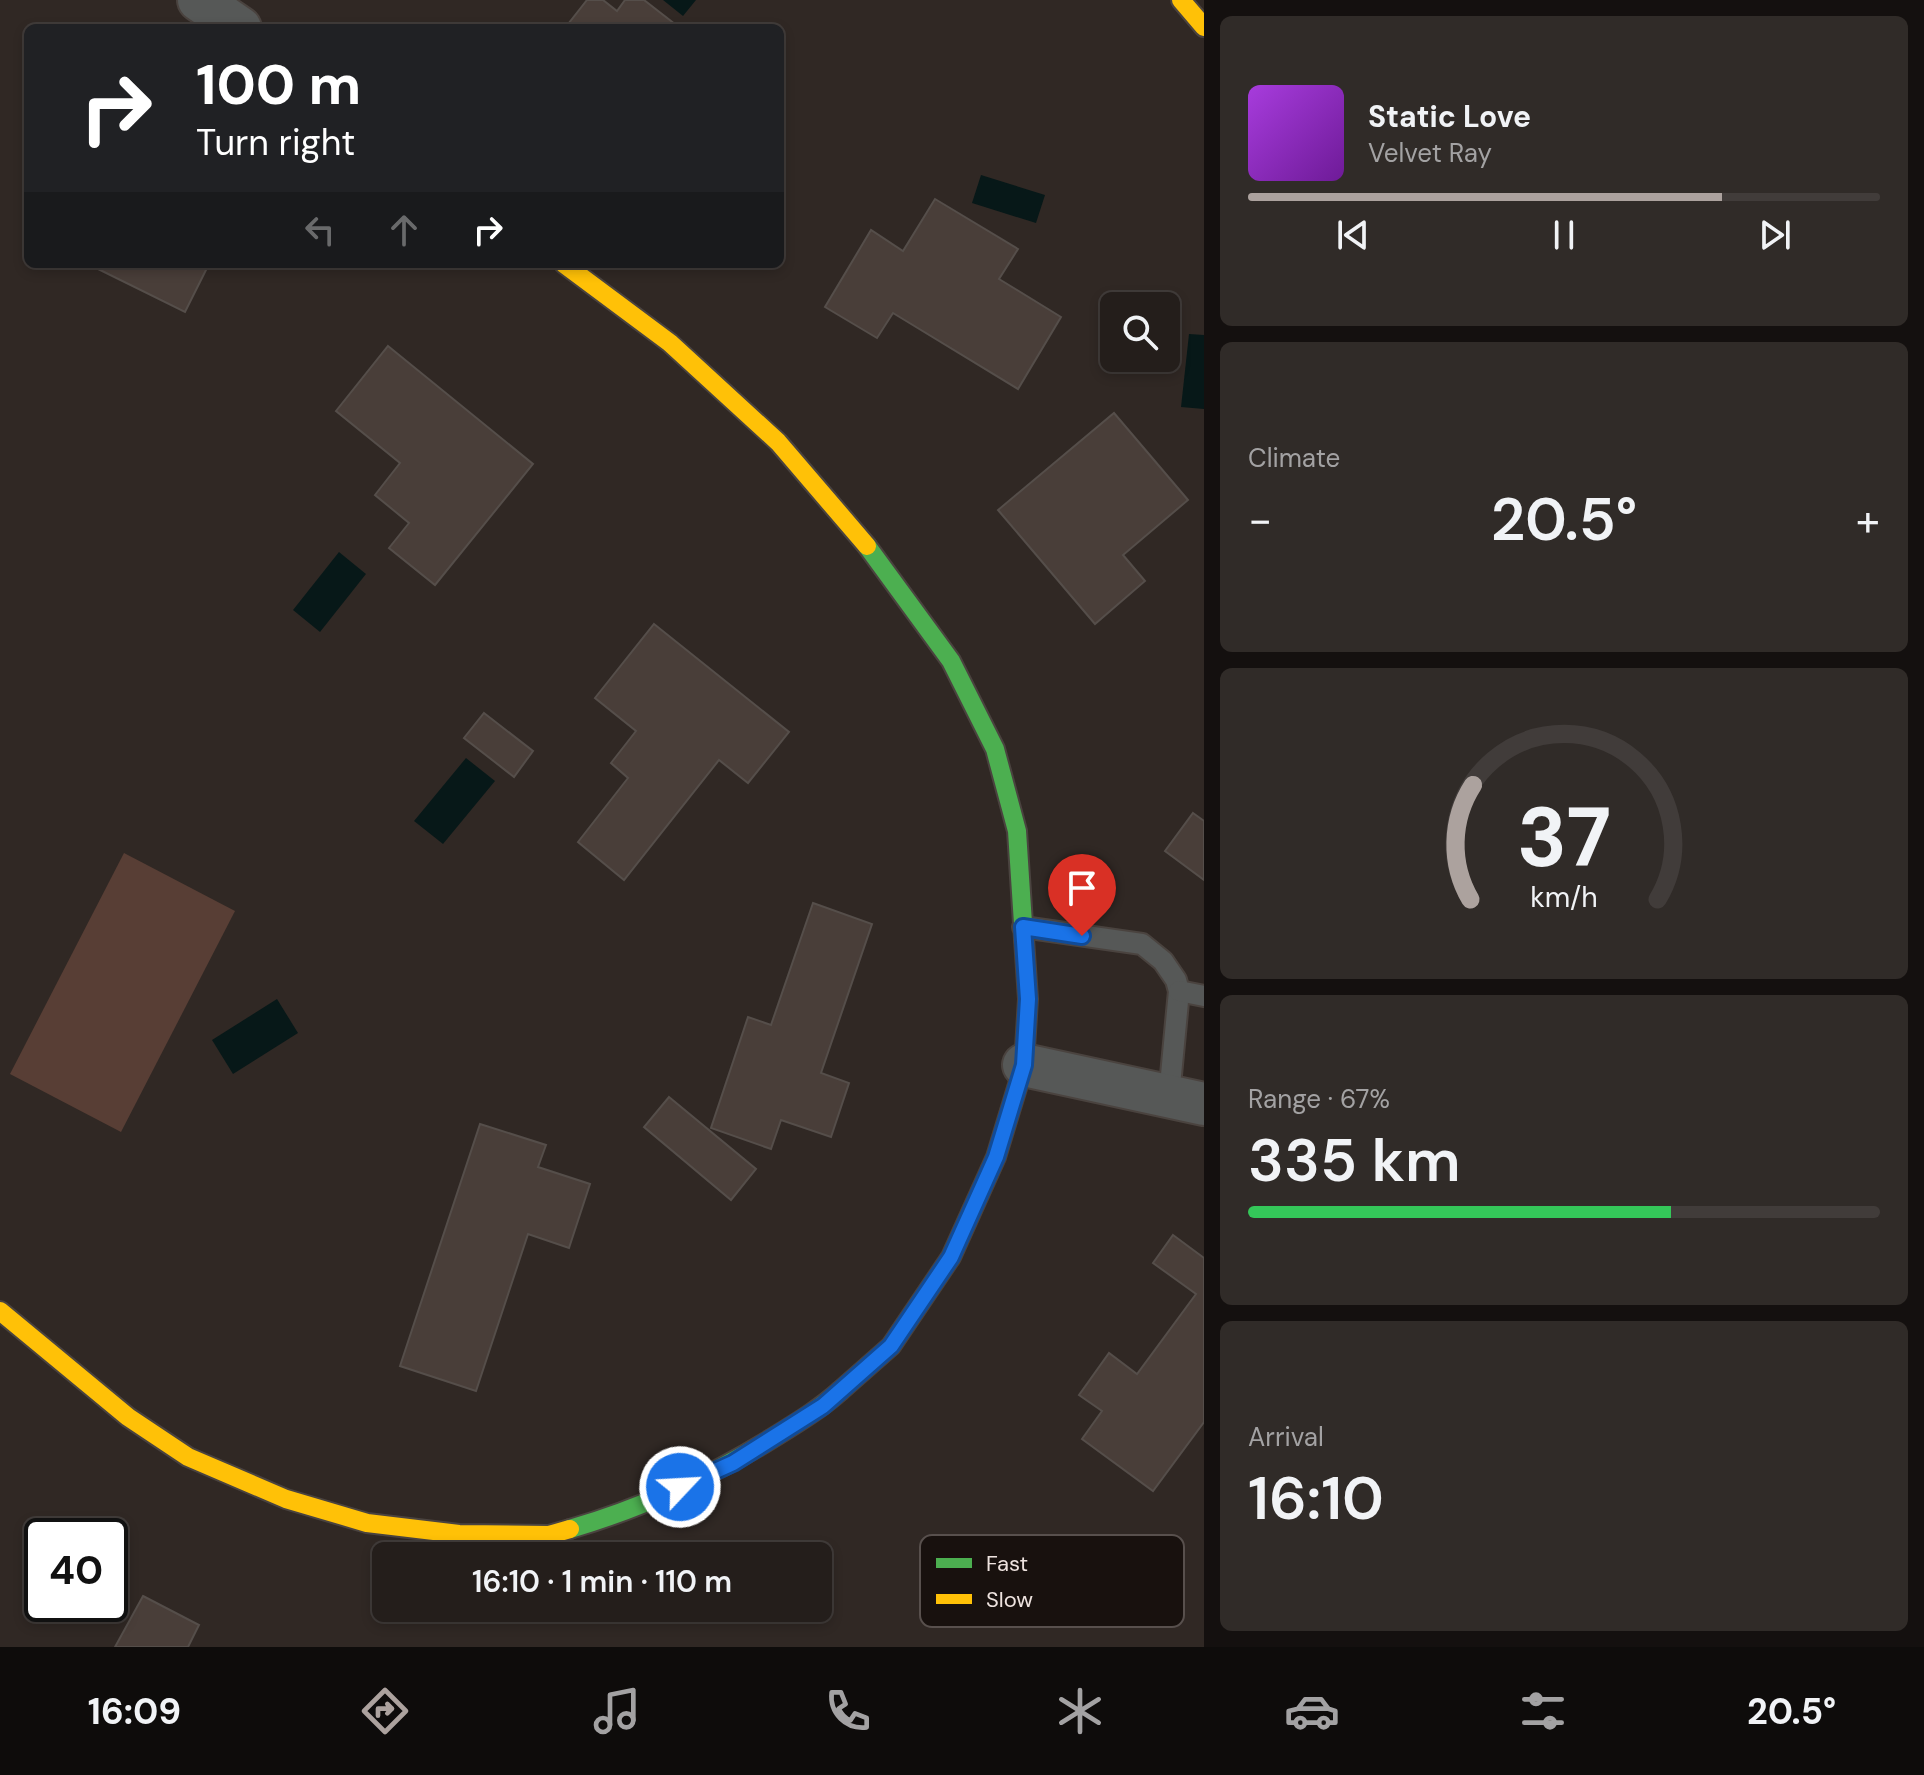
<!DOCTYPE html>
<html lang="en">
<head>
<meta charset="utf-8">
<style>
  :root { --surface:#241e1b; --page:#302b28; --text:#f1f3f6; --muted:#a3a2a3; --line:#413c3a; --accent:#aca29e }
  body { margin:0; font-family:"DM Sans",sans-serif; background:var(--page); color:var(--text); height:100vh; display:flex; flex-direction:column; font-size:30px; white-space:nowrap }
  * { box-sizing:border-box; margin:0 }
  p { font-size:26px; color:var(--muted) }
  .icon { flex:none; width:44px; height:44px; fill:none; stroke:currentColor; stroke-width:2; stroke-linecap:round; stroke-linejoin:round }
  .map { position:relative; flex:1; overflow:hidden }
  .drawer { display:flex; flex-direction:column; gap:16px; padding:16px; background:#14100f; width:720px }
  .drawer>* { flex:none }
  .guide { position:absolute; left:24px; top:24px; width:760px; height:244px; border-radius:12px; box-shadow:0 4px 12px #0003,0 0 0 2px var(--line); background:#202124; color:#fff; overflow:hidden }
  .controls { position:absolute; left:1100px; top:292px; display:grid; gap:16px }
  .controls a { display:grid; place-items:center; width:80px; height:80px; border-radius:12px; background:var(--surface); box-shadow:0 4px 12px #0003,0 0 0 2px var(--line); font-size:40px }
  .speed { position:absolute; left:24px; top:1518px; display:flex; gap:16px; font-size:40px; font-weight:700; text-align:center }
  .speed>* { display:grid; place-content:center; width:104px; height:104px; border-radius:50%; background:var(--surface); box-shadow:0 4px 12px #0003,0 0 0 2px var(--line); line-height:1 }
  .speed .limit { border:4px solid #111; border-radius:12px; background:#fff; color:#111 }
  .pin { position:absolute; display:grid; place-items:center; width:68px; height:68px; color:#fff; margin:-82px -34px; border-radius:50% 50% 50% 0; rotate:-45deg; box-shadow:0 0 8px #0007 }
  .pin .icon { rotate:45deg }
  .me { position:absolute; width:88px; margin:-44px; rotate:65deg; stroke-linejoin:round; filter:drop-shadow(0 0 6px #0008) }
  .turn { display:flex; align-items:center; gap:28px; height:168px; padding:0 40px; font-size:36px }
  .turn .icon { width:104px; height:104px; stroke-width:2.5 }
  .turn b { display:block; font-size:56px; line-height:68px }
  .lanes { display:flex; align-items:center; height:76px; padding:0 40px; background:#0003; justify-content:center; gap:40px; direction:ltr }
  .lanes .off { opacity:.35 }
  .big { font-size:60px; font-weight:600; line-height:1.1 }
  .drawer .card { flex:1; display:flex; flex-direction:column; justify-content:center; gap:12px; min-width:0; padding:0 28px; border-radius:12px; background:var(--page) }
  .drawer .dial { align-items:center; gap:0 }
  .dial svg { height:208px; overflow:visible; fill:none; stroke:var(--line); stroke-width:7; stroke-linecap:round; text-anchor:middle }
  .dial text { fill:var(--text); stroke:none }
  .song { display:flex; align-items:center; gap:24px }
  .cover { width:96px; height:96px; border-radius:12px; background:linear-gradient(135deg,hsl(280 70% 55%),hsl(280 70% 35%)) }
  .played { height:8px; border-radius:4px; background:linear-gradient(90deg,var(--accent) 75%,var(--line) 75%) }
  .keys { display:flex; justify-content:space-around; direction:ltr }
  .heat { display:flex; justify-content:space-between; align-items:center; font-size:44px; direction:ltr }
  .charge { height:12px; border-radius:6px; background:linear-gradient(90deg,#34c759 67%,var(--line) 0) }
  .trip { position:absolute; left:372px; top:1542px; width:460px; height:80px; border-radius:12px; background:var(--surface); box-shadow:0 4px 12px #0003,0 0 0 2px var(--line); font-weight:600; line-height:80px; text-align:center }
  .tab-bar { display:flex; height:128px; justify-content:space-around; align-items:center; background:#0e0c0b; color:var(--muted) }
  .tab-bar .icon { width:56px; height:56px }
  .tab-bar .current { color:var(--accent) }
  .tab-bar b { font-size:36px; color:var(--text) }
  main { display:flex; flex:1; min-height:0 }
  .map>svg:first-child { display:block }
  .green { fill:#583e35 }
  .water { fill:#071818 }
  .building { fill:#493e39; stroke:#554e4a; stroke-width:2 }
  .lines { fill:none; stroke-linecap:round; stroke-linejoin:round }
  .lane-casing { stroke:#4a433f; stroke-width:24 }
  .street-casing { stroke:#4a433f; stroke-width:46 }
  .fast-casing { stroke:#4a433f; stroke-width:22 }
  .slow-casing { stroke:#4a433f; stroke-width:22 }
  .lane { stroke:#565857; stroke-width:20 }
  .street { stroke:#565857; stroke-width:42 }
  .fast { stroke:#4caf50; stroke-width:18 }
  .slow { stroke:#ffc107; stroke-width:18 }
  .route-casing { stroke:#114b97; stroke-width:20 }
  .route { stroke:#1a73e8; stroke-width:14 }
  .key { fill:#18110e; stroke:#58504d; stroke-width:2 }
  .key-label { font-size:22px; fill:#eee3df }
</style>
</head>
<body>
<main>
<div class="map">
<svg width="1204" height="1647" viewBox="0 0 1204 1647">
  <rect width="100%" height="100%" fill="#302824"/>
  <path class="green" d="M124,853L235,911L121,1132L10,1074Z"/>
  <g class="water">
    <path d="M663,0H696L683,16Z"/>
    <path d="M981,175L1045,195L1036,223L972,203Z"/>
    <path d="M1189,334L1204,335V409L1181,407Z"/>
    <path d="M339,552L366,574L320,632L293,610Z"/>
    <path d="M466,758L495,781L443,844L414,821Z"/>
    <path d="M277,999L298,1033L233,1074L212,1040Z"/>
  </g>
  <g class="building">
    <path d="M587,0H603L617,11L625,0H644L680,28H565Z"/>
    <path d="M935,199L1018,249L999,279L1061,317L1018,389L893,313L877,338L825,307L871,230L903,251Z"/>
    <path d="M88,264H209L185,312Z"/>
    <path d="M388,346L533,464L435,585L389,548L409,523L375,495L400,463L336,411Z"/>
    <path d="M1114,413L1188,500L1123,555L1145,581L1095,624L998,510Z"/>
    <path d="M654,624L789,732L748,783L719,760L624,880L578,842L628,778L611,763L636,731L595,698Z"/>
    <path d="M484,713L533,751L514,777L464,738Z"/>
    <path d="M1193,813L1204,821V880L1165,851Z"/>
    <path d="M813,903L872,924L821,1073L849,1083L831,1137L781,1120L771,1149L711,1128L748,1017L771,1025Z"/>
    <path d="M669,1097L756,1169L731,1200L644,1127Z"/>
    <path d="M480,1124L546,1145L538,1167L590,1184L569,1248L528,1234L476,1391L400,1366Z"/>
    <path d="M1173,1235L1204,1258V1422L1153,1491L1082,1439L1102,1411L1079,1395L1109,1353L1137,1374L1196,1294L1153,1263Z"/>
    <path d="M143,1596L199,1625L188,1647H115Z"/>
  </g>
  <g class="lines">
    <defs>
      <g id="lane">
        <path d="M1023,927L1142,944L1163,961L1176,980L1179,991L1169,1096"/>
        <path d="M1179,991L1204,996"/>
      </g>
      <g id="street">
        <path d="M199,0L240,28"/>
        <path d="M1024,1065L1204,1104"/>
      </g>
      <g id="fast">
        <path d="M867,546L951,661L995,749L1017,831L1024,939"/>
        <path d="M570,1529C645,1507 714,1475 779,1434C800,1421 821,1408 840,1391"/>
      </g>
      <g id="slow">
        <path d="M1181,0L1204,27"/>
        <path d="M564,264L670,343L778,442L867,546"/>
        <path d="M0,1311L128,1417L188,1457L286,1499L367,1523L459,1534L549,1535L570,1529"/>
        <path d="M840,1391L891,1346L951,1257L996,1157L1024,1065L1028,999L1024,939"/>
      </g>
    </defs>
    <use href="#lane" class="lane-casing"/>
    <use href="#street" class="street-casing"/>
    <use href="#fast" class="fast-casing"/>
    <use href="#slow" class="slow-casing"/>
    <use href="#lane" class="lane"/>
    <use href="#street" class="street"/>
    <use href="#fast" class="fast"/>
    <use href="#slow" class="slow"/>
  </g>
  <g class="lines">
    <defs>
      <path id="route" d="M680,1487L733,1463L823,1406L891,1346L951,1257L996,1157L1024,1065L1028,999L1023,927L1082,936"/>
    </defs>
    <use href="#route" class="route-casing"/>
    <use href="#route" class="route"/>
  </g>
  <rect x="920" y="1535" width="264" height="92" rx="12" class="key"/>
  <rect x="936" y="1558" width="36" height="10" fill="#4caf50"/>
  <rect x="936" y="1594" width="36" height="10" fill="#ffc107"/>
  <g class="key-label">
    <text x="986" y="1571">Fast</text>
    <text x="986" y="1607">Slow</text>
  </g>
</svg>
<div class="controls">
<a><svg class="icon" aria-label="search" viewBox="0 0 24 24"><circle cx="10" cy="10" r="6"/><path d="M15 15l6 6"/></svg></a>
</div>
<div class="speed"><div class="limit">40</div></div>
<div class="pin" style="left:1082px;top:936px;background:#d93025"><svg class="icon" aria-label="arrive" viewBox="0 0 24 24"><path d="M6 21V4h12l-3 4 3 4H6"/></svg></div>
<svg class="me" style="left:680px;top:1487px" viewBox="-20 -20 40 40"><circle r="17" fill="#1a73e8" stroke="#fff" stroke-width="3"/><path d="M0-11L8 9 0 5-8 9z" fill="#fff"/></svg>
<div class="trip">16:10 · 1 min · 110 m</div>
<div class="guide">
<div class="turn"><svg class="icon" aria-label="right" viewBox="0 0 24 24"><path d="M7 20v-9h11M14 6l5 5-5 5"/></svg><div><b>100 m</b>Turn right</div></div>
<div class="lanes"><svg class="icon off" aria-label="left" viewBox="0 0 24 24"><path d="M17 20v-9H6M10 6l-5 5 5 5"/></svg><svg class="icon off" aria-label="ahead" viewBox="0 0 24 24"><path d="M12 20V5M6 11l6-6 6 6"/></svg><svg class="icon" aria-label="right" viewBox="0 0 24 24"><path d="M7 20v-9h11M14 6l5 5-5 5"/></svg></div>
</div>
</div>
<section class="drawer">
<div class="card">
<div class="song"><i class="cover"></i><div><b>Static Love</b><p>Velvet Ray</p></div></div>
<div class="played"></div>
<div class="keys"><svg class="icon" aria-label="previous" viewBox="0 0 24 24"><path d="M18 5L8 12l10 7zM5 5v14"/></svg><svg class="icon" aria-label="pause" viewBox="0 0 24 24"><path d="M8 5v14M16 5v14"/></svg><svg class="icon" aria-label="next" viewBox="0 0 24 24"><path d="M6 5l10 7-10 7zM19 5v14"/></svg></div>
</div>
<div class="card"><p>Climate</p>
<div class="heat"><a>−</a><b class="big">20.5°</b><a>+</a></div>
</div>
<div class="card dial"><svg viewBox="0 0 100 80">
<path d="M14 69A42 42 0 1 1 86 69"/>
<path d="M14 69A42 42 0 0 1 15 25" stroke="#aca29e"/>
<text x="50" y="56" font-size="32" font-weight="700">37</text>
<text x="50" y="72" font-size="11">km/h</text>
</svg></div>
<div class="card"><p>Range · 67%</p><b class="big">335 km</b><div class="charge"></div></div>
<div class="card"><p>Arrival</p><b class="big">16:10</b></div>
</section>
</main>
<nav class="tab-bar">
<b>16:09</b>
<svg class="icon current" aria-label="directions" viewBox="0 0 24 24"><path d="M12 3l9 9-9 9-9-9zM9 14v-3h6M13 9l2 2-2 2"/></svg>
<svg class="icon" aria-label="music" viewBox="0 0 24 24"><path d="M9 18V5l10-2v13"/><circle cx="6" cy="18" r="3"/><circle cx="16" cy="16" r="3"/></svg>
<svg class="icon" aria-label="phone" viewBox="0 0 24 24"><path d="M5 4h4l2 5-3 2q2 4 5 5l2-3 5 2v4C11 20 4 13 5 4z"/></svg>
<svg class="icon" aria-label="climate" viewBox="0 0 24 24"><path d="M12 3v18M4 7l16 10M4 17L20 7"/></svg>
<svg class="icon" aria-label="car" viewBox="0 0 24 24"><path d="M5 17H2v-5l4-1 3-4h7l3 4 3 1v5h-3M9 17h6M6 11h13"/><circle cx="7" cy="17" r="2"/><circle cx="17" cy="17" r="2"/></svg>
<svg class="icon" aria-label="filters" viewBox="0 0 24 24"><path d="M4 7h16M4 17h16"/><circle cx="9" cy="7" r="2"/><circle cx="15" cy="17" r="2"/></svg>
<b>20.5°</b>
</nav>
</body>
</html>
